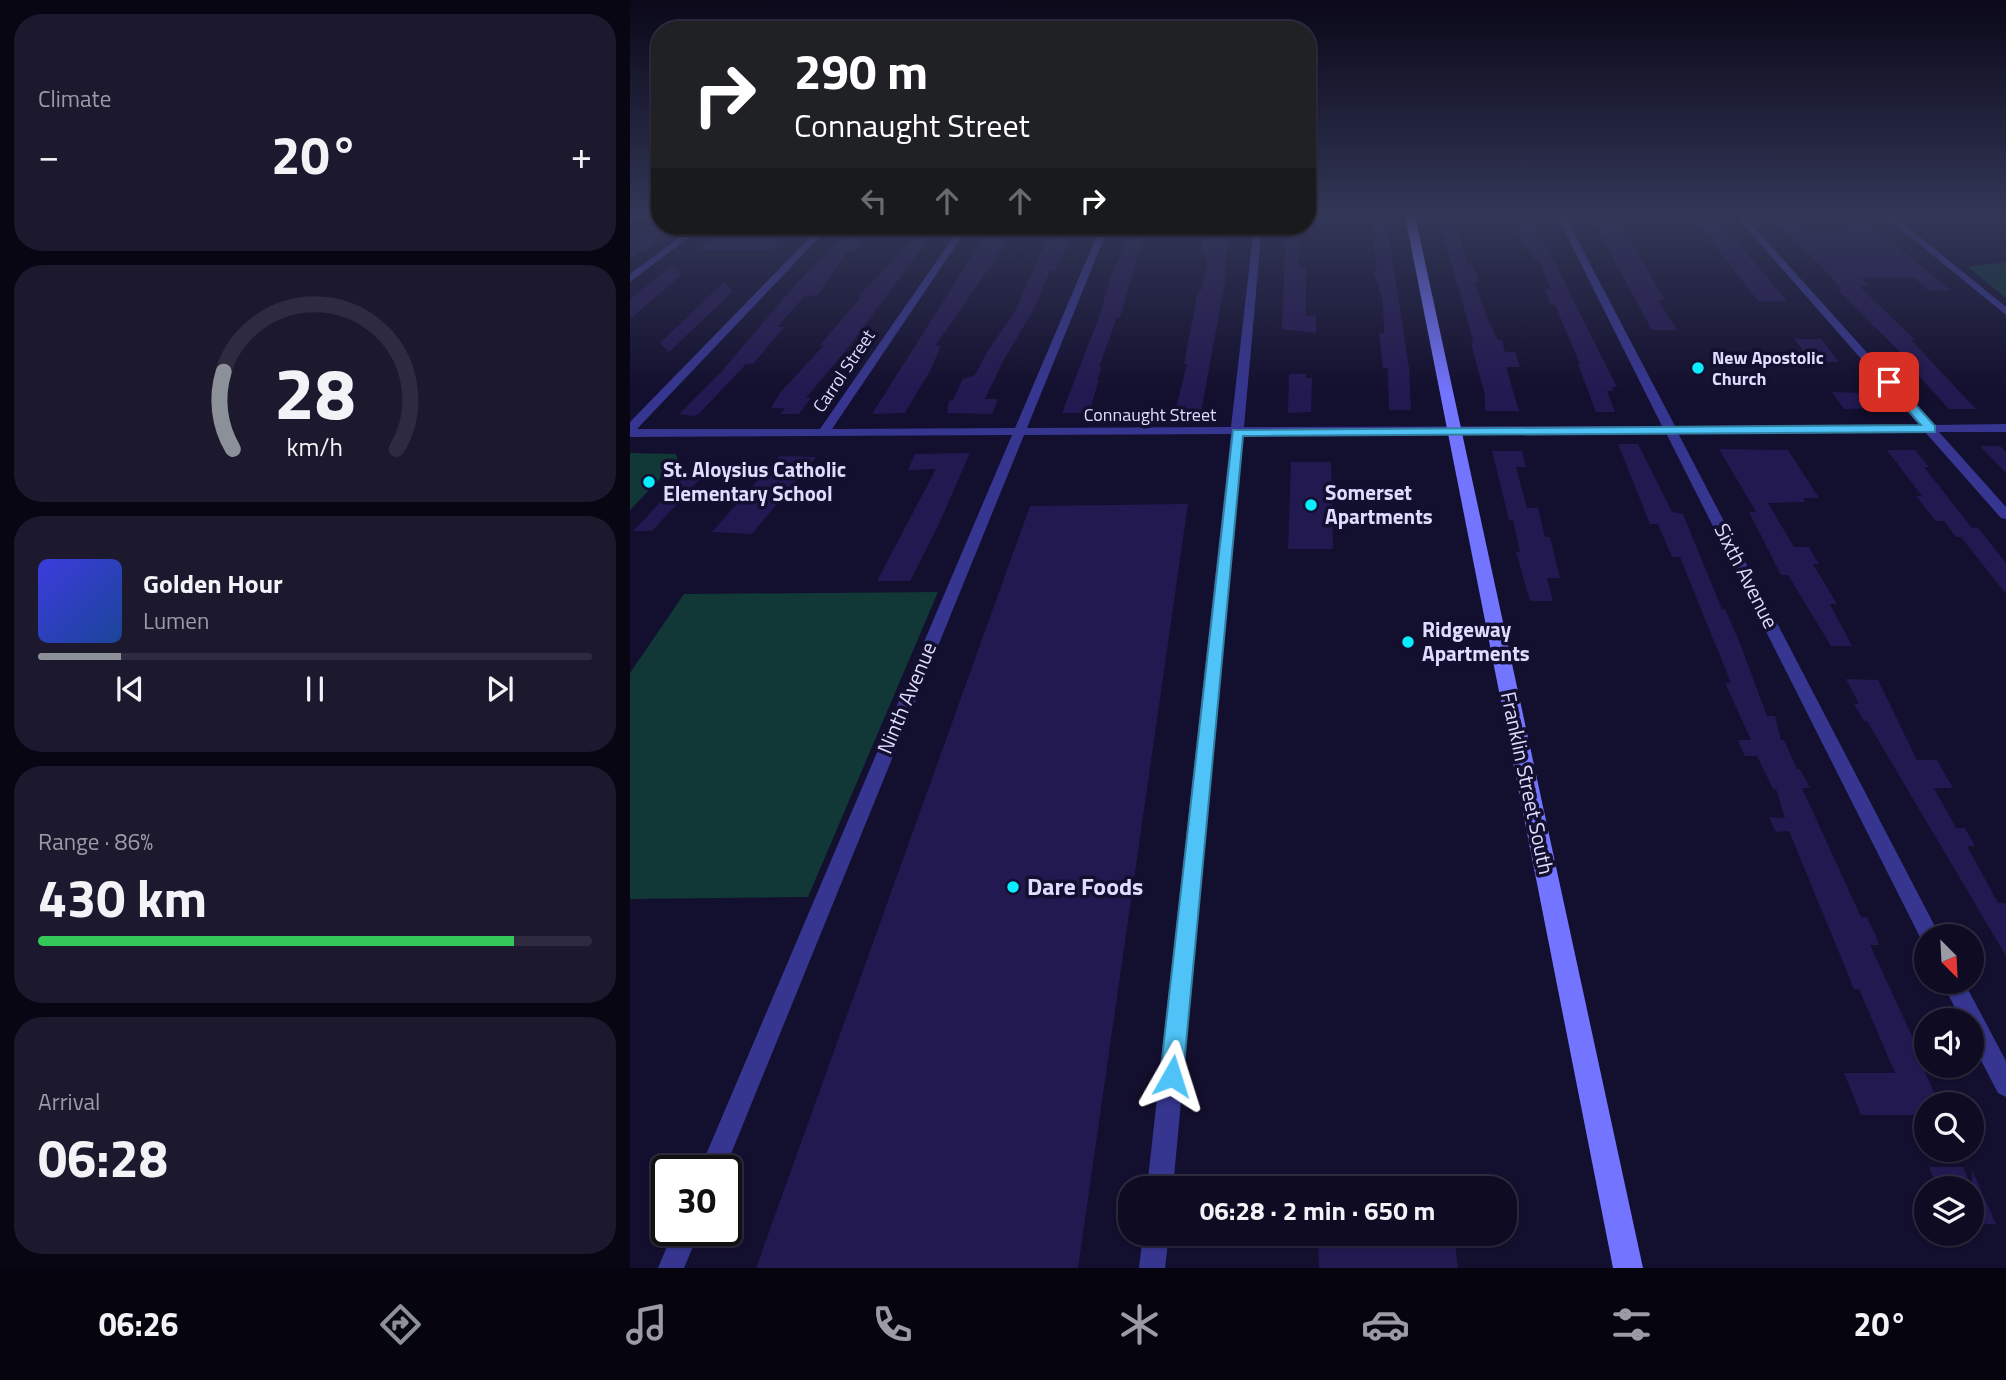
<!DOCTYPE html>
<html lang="en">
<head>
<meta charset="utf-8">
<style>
  :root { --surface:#0e0b22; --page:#1c192f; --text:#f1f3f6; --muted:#9b9ba5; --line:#2e2b40; --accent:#8c9099 }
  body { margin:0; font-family:"Titillium Web",sans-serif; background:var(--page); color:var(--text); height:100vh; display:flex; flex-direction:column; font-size:26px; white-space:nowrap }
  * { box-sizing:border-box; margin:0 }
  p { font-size:23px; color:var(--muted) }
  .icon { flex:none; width:38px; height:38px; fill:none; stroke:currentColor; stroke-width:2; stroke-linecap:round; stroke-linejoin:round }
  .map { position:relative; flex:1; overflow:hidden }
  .panel { display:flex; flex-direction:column; gap:14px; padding:14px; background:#080613; width:630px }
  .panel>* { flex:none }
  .top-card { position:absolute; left:21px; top:21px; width:665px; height:214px; border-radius:28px; box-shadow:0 2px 5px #0004,0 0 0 2px var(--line); background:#202124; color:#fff; overflow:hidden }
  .needle { width:46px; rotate:156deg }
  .fabs { position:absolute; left:1284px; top:924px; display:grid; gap:14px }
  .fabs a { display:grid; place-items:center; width:70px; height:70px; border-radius:50%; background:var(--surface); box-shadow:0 2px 5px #0004,0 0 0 2px var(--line); font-size:35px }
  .speed { position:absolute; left:21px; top:1155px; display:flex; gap:14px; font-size:35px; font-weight:700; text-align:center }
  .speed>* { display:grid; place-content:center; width:91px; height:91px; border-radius:50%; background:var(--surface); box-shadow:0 2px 5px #0004,0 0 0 2px var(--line); line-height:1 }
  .speed .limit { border:4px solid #111; border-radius:10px; background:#fff; color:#111 }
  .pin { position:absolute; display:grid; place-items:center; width:60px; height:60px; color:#fff; margin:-30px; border-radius:14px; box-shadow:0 4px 10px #0006 }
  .me { position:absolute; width:77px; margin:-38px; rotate:6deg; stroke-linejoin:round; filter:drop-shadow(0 0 5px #0008) }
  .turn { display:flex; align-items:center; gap:24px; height:147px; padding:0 28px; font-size:32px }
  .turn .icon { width:91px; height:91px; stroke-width:2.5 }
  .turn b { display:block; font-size:49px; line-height:60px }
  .lanes { display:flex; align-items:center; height:66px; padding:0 28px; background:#0003; justify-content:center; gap:35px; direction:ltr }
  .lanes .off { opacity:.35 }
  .big { font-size:52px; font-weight:700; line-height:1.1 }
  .panel .widget { flex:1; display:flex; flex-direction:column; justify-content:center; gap:10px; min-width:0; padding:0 24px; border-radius:28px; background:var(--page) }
  .panel .dial { align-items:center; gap:0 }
  .dial svg { height:182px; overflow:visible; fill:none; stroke:var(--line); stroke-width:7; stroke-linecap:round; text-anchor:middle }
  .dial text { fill:var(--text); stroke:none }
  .song { display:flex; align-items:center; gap:21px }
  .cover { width:84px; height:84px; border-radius:10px; background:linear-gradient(135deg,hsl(240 70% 55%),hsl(220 70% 35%)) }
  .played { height:7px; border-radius:4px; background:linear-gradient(90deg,var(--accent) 15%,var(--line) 15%) }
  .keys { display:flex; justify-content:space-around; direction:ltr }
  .heat { display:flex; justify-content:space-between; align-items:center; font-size:38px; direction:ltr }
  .charge { height:10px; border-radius:5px; background:linear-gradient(90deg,#34c759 86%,var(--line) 0) }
  .trip { position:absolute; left:488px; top:1176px; width:399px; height:70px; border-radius:28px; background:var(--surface); box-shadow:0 2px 5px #0004,0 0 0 2px var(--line); font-weight:700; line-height:70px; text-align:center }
  .menu { display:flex; height:112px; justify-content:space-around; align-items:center; background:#06040e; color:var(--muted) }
  .menu .icon { width:49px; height:49px }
  .menu .selected { color:var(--accent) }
  .menu b { font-size:32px; color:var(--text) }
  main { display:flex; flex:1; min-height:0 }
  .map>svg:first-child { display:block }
  .green { fill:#113836 }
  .building { fill:#231951 }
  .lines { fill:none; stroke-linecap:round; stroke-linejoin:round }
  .street { fill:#363691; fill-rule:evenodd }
  .secondary { fill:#7374ff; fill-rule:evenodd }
  .route { fill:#4fc3f7; stroke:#337fa1; stroke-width:2 }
  .poi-dot { fill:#08eeff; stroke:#130f2e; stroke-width:2.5 }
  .labels { text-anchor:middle; stroke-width:7; stroke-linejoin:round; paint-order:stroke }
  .far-poi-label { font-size:18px; font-weight:bold; fill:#dfdcff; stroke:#130f2e; text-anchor:start }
  .far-street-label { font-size:18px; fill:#dfdcff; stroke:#130f2e }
  .poi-label { font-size:21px; font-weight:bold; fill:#dfdcff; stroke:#130f2e; text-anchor:start }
  .street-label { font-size:21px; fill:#dfdcff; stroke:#130f2e }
  .near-poi-label { font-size:24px; font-weight:bold; fill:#dfdcff; stroke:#130f2e; text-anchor:start }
</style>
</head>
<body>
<main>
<section class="panel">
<div class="widget"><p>Climate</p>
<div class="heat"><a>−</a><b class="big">20°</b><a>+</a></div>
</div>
<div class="widget dial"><svg viewBox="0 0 100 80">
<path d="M14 69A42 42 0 1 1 86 69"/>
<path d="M14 69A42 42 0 0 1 10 35" stroke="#8c9099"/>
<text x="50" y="56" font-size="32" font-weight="700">28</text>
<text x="50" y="72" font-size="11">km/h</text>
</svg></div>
<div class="widget">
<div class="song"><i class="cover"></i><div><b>Golden Hour</b><p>Lumen</p></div></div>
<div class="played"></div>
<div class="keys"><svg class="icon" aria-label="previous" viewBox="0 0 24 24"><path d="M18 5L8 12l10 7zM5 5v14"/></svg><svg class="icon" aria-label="pause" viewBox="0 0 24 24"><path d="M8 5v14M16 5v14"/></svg><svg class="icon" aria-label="next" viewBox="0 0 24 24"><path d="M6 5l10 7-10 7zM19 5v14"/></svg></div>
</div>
<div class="widget"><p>Range · 86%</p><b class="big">430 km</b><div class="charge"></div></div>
<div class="widget"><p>Arrival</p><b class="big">06:28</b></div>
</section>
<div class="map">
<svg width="1376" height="1268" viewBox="0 0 1376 1268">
  <rect width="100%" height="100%" fill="#130f2e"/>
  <g class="green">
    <path d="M1376,262V298L1338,267Z"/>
    <path d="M0,453L46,454L48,460L0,510Z"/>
    <path d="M308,592L178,897L0,899V673L54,594Z"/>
  </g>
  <g class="building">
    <path d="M1139,216H1161L1176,230L1222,229L1214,222H1238L1320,290L1299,291L1285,278H1232L1240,286H1229L1285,340H1281L1346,409H1319L1267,352H1270L1207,289H1212L1189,265Z"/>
    <path d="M903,220L987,387H982L984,391H977L985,412H966L948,364H950L925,305H921L915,289H921L908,260H904L900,249L895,250L884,225Z"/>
    <path d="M964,223H990L1035,300H1028L1047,330H1022Z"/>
    <path d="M1067,223H1091L1157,301L1129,302Z"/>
    <path d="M742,224H757L779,368L781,410H759L758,368H753L749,333H754L753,301L744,272H747Z"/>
    <path d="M17,226L42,227L16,251H11L0,259V229H14Z"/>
    <path d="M96,226L137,227L162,226L141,250H66Z"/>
    <path d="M223,226H245L224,251H218L188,295L174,297L147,327H154L123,364H116L69,414L64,416L49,414L92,371L167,283Z"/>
    <path d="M293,226H308L220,345L176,398H181L169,414H150L155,408H141L150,393L194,345H190L231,297H227L257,267Z"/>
    <path d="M361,226H382L365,260L305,346H311L300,371L275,413L242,414Z"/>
    <path d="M429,226H448L425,271H420L404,309L373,361L355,399H368L362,414L317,413L319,401L323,400L333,379L345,375L357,352L384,313L409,256Z"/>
    <path d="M504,226H522L509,252L490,317H487L469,367H472L467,380H469L459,413H432L469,317L481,276Z"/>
    <path d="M575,226H594L593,230L602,231L596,253L595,282L571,412H545L557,364H554L568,291H571L578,260L576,261L577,254L570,253Z"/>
    <path d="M656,226H672L668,265L670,268H676V316L686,315V333L652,329Z"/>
    <path d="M811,226H828L837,265H843L849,282H845L857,318L868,340H872L875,352H885L890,367H876L889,411H855V395L841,343L843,340Z"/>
    <path d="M43,265L51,275L0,319V299Z"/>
    <path d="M94,282L103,291L39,352L30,343Z"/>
    <path d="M1164,339H1191L1209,362H1183Z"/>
    <path d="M659,374H676V378H682L681,412L658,413Z"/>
    <path d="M1202,392L1233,393L1246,408L1214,409Z"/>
    <path d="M988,444H1008L1042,512L1053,514L1092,609H1095L1111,646L1137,716H1145L1151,740H1154L1167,769H1170L1180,788H1172L1231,917H1237L1246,936L1249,945H1240L1288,1049H1285L1309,1104H1297V1115H1231L1214,1073H1265L1229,989H1224L1159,831L1146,832L1139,817L1155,818L1146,789H1143L1127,756H1115L1108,740H1121L1095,683H1101L1071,609L1050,557H1042L1028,524H1020Z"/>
    <path d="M1350,446H1370L1376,452V473Z"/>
    <path d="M1089,449L1158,450L1189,498H1173L1175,502L1138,503L1164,547H1179L1189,564H1183L1207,604H1200L1222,646H1201L1161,580L1158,575H1151L1119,512H1126Z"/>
    <path d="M1257,450H1285L1299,467H1294L1342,528H1348L1376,563V594L1331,537H1326L1314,521H1306L1286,496H1292Z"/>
    <path d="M862,451H892L896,467H886L897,508H908L915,537H920L930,578H917L923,601H900L886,552H890L883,520H879Z"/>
    <path d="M340,453L308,526L280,581H247L306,469L278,470L285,454Z"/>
    <path d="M149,456L186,457L122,534L82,532Z"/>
    <path d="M661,462H701L703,549H658Z"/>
    <path d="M64,467L73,476L22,531H3Z"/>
    <path d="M558,504L448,1268H126L400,506Z"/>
    <path d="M1216,679L1248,680L1287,760H1307L1323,788H1304L1326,828H1335L1345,846H1337L1368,903H1376V956L1237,721H1234L1224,704H1229Z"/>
    <path d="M1299,1167H1333L1342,1188V1170L1366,1224H1342V1188H1308Z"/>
    <path d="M764,1234H824L828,1268H689L688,1239Z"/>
  </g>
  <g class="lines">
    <g class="street">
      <rect x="0" y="216" width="30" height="4"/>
      <path d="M927,216H935L1045,426L1289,425L1106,216H1114L1302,425L1376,424V432H1309L1376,507V519L1371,518L1295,432L1048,433L1310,936H1297V944L1293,943L1036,433L613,434L543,1188H517L601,434L394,435L94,1171H69L382,435L0,437V422L191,226H200L7,429H190L331,226H339L202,429L385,428L471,226H479L397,428L601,427L624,226H632L614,427L1032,426Z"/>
      <path d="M1255,216H1264L1376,307V315Z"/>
      <path d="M65,226H74L0,282V274Z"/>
      <path d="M1312,982H1334L1376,1061V1097L1368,1093L1342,1043V1020H1331Z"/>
      <path d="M44,1230H70L54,1268H28Z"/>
      <path d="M513,1234H539L535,1268H509Z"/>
    </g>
    <path class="secondary" d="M775,216H785L1013,1268H983Z"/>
  </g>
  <linearGradient id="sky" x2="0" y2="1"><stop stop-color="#0a0819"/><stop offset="0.55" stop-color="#333757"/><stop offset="1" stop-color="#333757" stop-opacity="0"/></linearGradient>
  <rect width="1376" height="393" fill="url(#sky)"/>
  <path class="route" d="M1255,380H1263L1305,426V432L613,436L553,1076L550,1084L542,1087L533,1084L530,1076L603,430L1291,425L1255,384Z"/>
  <g class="poi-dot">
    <circle cx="1068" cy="368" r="7"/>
    <circle cx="19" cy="482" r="7"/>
    <circle cx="681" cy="505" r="7"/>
    <circle cx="778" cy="642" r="7"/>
    <circle cx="383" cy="887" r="7"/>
  </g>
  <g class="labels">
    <g class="far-poi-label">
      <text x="1082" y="364">New Apostolic<tspan x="1082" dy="21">Church</tspan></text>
    </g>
    <g class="far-street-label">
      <text transform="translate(214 371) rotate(-56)" y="6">Carrol Street</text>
      <text x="520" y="421">Connaught Street</text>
    </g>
    <g class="poi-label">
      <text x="33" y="477">St. Aloysius Catholic<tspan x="33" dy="24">Elementary School</tspan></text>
      <text x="695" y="500">Somerset<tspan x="695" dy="24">Apartments</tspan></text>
      <text x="792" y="637">Ridgeway<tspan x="792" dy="24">Apartments</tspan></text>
    </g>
    <g class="street-label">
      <text transform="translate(1116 576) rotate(63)" y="7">Sixth Avenue</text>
      <text transform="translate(277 698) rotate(-67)" y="7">Ninth Avenue</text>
      <text transform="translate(897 783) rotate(78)" y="7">Franklin Street South</text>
    </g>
    <g class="near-poi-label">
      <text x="397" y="895">Dare Foods</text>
    </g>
  </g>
</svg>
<div class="fabs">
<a><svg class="needle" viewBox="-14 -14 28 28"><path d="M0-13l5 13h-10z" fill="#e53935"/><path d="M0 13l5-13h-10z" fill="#9b9ba5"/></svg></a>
<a><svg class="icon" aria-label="sound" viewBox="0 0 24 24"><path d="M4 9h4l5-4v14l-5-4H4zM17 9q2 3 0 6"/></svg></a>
<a><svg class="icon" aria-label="search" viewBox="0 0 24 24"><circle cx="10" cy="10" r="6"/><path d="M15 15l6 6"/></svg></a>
<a><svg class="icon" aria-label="layers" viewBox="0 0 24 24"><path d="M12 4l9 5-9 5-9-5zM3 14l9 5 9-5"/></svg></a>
</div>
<div class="speed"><div class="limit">30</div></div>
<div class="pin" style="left:1259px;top:382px;background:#d93025"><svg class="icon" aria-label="arrive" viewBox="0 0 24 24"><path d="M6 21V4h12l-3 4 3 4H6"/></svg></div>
<svg class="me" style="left:542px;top:1076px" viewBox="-20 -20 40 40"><path d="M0-17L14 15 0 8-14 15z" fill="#4fc3f7" stroke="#fff" stroke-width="4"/></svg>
<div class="trip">06:28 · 2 min · 650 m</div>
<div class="top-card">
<div class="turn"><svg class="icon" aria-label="right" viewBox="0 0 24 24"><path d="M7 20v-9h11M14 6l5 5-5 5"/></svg><div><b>290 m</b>Connaught Street</div></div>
<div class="lanes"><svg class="icon off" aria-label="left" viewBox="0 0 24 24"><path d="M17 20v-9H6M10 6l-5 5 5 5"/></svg><svg class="icon off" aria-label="ahead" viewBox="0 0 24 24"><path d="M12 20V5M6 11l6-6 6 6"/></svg><svg class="icon off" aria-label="ahead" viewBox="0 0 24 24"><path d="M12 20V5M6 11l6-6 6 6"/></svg><svg class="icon" aria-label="right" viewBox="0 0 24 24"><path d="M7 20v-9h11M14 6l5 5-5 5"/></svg></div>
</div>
</div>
</main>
<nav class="menu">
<b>06:26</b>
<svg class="icon selected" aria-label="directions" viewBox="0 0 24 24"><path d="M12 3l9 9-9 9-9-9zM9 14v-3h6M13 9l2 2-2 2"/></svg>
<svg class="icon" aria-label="music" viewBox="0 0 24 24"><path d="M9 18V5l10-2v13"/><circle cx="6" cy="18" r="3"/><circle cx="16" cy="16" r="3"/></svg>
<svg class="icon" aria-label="phone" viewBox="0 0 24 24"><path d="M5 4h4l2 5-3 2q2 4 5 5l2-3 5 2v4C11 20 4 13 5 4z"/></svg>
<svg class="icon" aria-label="climate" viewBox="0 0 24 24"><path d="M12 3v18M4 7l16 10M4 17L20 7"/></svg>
<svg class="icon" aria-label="car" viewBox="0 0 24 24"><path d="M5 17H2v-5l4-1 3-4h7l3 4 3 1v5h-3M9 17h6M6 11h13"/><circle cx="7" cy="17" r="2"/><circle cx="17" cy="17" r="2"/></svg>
<svg class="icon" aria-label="filters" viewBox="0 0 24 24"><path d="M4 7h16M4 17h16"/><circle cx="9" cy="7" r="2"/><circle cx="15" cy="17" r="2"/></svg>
<b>20°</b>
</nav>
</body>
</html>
